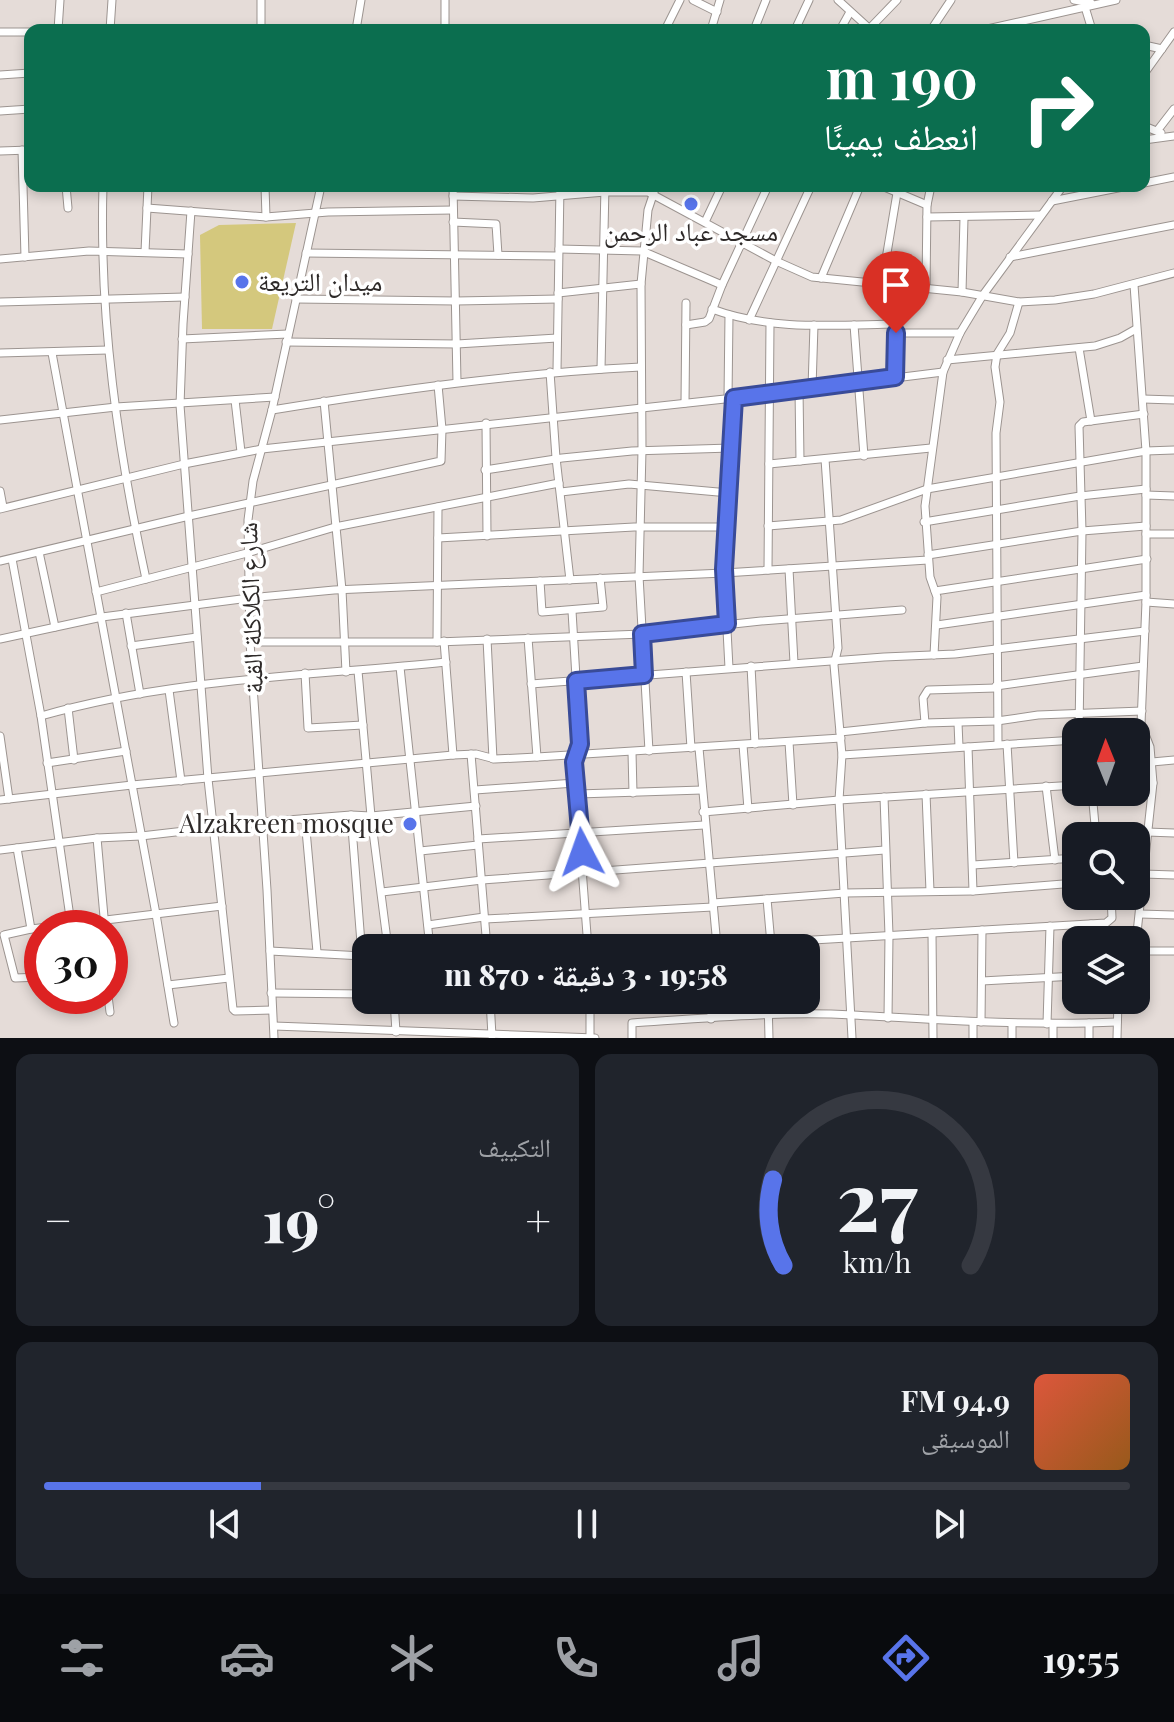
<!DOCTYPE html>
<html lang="ar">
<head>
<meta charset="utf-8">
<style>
  :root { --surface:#171b24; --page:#20242c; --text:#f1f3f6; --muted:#9ea1a6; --line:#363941; --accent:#5874ea }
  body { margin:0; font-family:"Playfair Display","Noto Naskh Arabic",serif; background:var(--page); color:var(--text); direction:rtl; height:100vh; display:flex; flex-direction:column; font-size:30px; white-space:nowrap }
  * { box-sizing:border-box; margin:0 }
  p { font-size:26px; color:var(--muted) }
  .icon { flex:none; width:44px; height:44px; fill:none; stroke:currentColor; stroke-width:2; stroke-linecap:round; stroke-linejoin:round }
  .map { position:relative; height:1038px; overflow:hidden; direction:ltr }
  .side { display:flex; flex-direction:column; gap:16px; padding:16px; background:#0d0f14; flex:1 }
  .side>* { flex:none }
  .banner { position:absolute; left:24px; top:24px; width:1126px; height:168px; border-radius:16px; box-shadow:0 4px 12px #0003; direction:rtl; background:#0b6e4f; color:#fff; overflow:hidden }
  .needle { width:52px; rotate:359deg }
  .controls { position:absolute; left:1062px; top:718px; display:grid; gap:16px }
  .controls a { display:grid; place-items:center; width:88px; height:88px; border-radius:16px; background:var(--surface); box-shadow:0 4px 12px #0003; font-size:40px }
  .speed { position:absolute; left:24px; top:910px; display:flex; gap:16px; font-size:40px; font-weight:700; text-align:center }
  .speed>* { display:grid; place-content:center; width:104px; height:104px; border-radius:50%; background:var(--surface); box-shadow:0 4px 12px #0003; line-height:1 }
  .speed .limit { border:12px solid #d22; background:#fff; color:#111 }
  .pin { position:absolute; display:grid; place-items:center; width:68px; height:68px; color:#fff; margin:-82px -34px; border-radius:50% 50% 50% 0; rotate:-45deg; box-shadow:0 0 8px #0007 }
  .pin .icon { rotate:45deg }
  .me { position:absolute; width:88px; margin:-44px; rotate:356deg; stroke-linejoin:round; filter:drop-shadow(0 0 6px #0008) }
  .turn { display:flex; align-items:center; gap:28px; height:168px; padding:0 40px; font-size:36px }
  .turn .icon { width:104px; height:104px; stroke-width:2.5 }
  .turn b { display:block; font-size:56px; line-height:68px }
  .big { font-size:60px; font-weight:800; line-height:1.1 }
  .side .widget { flex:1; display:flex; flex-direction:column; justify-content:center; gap:12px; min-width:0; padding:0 28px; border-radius:16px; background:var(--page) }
  .side .dial { align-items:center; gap:0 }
  .dial svg { height:208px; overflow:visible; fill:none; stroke:var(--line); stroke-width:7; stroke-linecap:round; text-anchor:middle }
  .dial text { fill:var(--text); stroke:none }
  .song { display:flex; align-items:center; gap:24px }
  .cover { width:96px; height:96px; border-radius:12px; background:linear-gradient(135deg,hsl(10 70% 55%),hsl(30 70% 35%)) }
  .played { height:8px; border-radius:4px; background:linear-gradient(90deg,var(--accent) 20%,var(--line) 20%) }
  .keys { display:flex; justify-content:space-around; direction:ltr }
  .heat { display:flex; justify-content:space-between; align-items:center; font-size:44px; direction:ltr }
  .side .tiles { flex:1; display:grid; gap:16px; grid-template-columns:1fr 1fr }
  .widget:last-child { grid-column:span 2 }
  .trip { position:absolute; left:352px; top:934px; width:468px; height:80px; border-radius:16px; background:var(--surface); box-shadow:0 4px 12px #0003; font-weight:800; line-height:80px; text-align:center; direction:rtl }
  .tabs { display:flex; height:128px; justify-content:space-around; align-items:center; background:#090b0e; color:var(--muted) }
  .tabs .icon { width:56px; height:56px }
  .tabs .on { color:var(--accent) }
  .tabs b { font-size:36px; color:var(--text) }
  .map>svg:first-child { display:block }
  .green { fill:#d4c87d }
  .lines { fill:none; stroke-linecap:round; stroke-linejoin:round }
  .minor-casing { stroke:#9c9490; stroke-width:9 }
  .minor { stroke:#fff; stroke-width:7 }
  .route-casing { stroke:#394b98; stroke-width:20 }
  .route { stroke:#5874ea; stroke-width:14 }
  .poi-dot { fill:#5874ea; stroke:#fff; stroke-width:3 }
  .labels { text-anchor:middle; stroke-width:7; stroke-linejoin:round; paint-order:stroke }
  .poi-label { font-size:26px; fill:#2e2a29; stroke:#fff }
  .street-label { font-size:26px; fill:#2e2a29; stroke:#fff }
</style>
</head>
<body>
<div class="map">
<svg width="1174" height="1038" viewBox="0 0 1174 1038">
  <rect width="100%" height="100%" fill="#e5dcd8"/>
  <path class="green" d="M296,223L272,329H202L200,235L219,225Z"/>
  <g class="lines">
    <defs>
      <g id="minor">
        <path d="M261,0V30"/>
        <path d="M445,0V30"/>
        <path d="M693,0L717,12"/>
        <path d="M838,0L871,30"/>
        <path d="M1074,0L1091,3"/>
        <path d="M1085,7L1092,30"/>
        <path d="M870,28L897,0"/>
        <path d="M58,30L60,0"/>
        <path d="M110,30L112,0"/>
        <path d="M356,30L361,0"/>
        <path d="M665,30L680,0"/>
        <path d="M711,30L720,0"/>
        <path d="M754,30L766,0"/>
        <path d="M795,30L809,0"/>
        <path d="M840,30L850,12"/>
        <path d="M931,30L951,0"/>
        <path d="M983,30L1116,0"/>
        <path d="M0,32H30"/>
        <path d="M1144,45L1162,49"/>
        <path d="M1144,74L1174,32"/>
        <path d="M0,75L30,73"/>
        <path d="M0,111L30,109"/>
        <path d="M1144,126L1161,133"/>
        <path d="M1157,131L1174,109"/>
        <path d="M1144,140L1174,136"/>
        <path d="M22,150L25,257"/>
        <path d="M0,151L30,150"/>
        <path d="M1144,183L1174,177"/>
        <path d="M66,186L68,208"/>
        <path d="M103,186C99,319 118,450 146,579"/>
        <path d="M265,186L266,217"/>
        <path d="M453,186L457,382"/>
        <path d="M882,186L927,205"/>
        <path d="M453,196L533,198L605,192H648L776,261L812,277L962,292L1019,302L1055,300L1094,294L1174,273"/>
        <path d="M1052,201L1128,186"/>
        <path d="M147,208L266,217L328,212L453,210"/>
        <path d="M191,211L183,324L180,405L208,779L233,1009L235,1011L272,1010"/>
        <path d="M927,217L1041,215"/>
        <path d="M453,222L496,224L498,255"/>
        <path d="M705,222L722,186"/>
        <path d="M559,249L642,251L722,285"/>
        <path d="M145,252L148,186"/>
        <path d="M306,253L558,256"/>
        <path d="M1010,257L1174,225"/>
        <path d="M0,259L89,251L188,254"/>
        <path d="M821,278L860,186"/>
        <path d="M882,283L897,193"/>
        <path d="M1134,285L1146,451V602L1141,724L1150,747L1153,783L1136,942"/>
        <path d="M926,288L927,205L931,186"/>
        <path d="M962,292L964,218"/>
        <path d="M558,293L641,284"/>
        <path d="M296,299L456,301L558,299"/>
        <path d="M0,302L185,297"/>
        <path d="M712,309C771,331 835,325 896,324"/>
        <path d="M749,320L811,186"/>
        <path d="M686,325L705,322L709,319L722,285L768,186"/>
        <path d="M854,325L864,456"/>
        <path d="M896,333H960"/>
        <path d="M182,339L288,334"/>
        <path d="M286,342L457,344L557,338"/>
        <path d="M1079,348L1091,421"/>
        <path d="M0,353L108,350"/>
        <path d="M52,353L156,914L174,1023"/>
        <path d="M947,360L1095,346L1120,338L1136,329"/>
        <path d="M601,369L605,186"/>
        <path d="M557,371L560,186"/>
        <path d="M550,372L556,458L570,580"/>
        <path d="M895,377L898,285"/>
        <path d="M812,388L814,325"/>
        <path d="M799,389L800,461"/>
        <path d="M728,398L729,315"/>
        <path d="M1143,399L1174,400"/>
        <path d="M235,400L241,452"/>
        <path d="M324,401L342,590L346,672"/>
        <path d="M685,403L686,303"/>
        <path d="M272,410C395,390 517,373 641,367"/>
        <path d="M0,420L116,407L275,397"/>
        <path d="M486,423L487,536"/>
        <path d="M825,459L838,648L834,665L842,755L839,800L852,1038"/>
        <path d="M769,464L931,448"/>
        <path d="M485,470L562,458L632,451L731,448"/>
        <path d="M0,491L3,507"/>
        <path d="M561,492L629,484L729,493"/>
        <path d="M1146,495L1174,496"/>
        <path d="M0,509L184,464L262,449L734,398L943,372"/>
        <path d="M924,522L1080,496L1146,489"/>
        <path d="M768,526L841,520L927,489L1146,451L1174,450"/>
        <path d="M1146,534H1174"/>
        <path d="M438,538L634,527H727"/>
        <path d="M39,552L55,627"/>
        <path d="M928,555L1082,531L1146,526"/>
        <path d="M12,559L41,716L71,924"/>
        <path d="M0,561L189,516L441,461L442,429L438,385"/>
        <path d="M789,569L794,663"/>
        <path d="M768,570L770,323"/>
        <path d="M540,581L542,612L603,607L600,578"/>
        <path d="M935,591L1147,559"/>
        <path d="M96,592L247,553L335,527L559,483"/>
        <path d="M1146,602L1174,604"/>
        <path d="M572,611L580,744L574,762L588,948"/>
        <path d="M126,613L140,694"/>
        <path d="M937,625L1146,595"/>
        <path d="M528,638L537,757"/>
        <path d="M0,639L102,617L249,598L334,590L724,573L928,560"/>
        <path d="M487,639L493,759"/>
        <path d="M444,641L453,755"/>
        <path d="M250,642H437L642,634L761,621L902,610"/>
        <path d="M437,642L438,507"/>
        <path d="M131,646L197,637"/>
        <path d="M934,655L937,597L930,577L925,506L943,372L960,333L983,295L1063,186"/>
        <path d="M751,666L755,744"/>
        <path d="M400,667L430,948"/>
        <path d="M729,668L724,573L734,398"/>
        <path d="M358,671L371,816L388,948"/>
        <path d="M686,672L691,748"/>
        <path d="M305,673L308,728L363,725"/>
        <path d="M531,684L884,657L955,654L1145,631"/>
        <path d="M996,686L1143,666"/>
        <path d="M169,690L181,781"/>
        <path d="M68,708L74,760"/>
        <path d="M41,716C172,678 311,676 446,662"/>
        <path d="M925,723L923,698L928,690L996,688"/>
        <path d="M958,723L959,747"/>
        <path d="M840,732L925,723L997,721L1038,715L1142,711"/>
        <path d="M1079,732L1082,531L1079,426L1083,422L1144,414"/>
        <path d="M0,736L9,799"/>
        <path d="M789,742L793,805"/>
        <path d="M998,744L996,433L1000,402L995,367L997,354L1010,333L1019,302"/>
        <path d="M1007,744L1014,863"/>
        <path d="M743,745L748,809"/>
        <path d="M968,747L973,891"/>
        <path d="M699,748L717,946"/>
        <path d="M649,751L639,576L642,450L641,284L648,210L656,186"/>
        <path d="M632,752L633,793"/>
        <path d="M471,754L487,948"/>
        <path d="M842,755L1076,740"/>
        <path d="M1152,762L1174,760"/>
        <path d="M47,763L126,751"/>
        <path d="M1136,783H1153"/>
        <path d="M1046,786L1055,860"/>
        <path d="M475,790L575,783"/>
        <path d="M1092,792L1096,836"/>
        <path d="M578,794L702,790"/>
        <path d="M926,794L930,891"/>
        <path d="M884,797L889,935L888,1018"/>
        <path d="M0,800L132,785L453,755L476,754L495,759L537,757L841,738"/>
        <path d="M703,812L839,800L1076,785"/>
        <path d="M351,815L362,956"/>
        <path d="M305,819L317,952"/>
        <path d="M1147,832L1174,833"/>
        <path d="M97,838L105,928"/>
        <path d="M478,839L704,825"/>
        <path d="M17,848L31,929"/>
        <path d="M0,850L97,838L141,836L262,822L351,815L371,816L476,806"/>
        <path d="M420,851L478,845"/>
        <path d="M973,865L1076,858"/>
        <path d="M1143,874L1174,875"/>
        <path d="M382,892L482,880L885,850"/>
        <path d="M767,899L771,944"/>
        <path d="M713,903L845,893L973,891L1076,883"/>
        <path d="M1140,914L1174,915"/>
        <path d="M485,919L713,907"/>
        <path d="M428,925L484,917"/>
        <path d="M932,933L933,1038"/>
        <path d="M1091,940V924"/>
        <path d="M674,948L1106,923L1112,918L1111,896"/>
        <path d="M270,951L363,956"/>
        <path d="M1136,951H1174"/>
        <path d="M42,977L15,978L4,935L31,929L222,906"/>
        <path d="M982,981L1076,976"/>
        <path d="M168,985L229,978"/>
        <path d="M806,989L810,988"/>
        <path d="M271,993L366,994"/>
        <path d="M108,996L110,1012"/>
        <path d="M394,1000L396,1032"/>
        <path d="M490,1000L492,1036"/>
        <path d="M711,1000V1019"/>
        <path d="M768,1000L769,1038"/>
        <path d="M981,1022L982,930"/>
        <path d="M1089,1023V1038"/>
        <path d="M1047,1024L1050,926"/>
        <path d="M1012,1025V1038"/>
        <path d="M274,1026L595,1038"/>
        <path d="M274,1038L267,890L250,642L248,520L253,481L272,410L321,186"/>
        <path d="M590,1038V1000"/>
        <path d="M632,1038V1023C705,1018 781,1011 853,1015C942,1020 1029,1026 1117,1022"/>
        <path d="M973,1038V1022"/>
        <path d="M1053,1038V1024"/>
        <path d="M1117,1038L1118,1000"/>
      </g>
    </defs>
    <use href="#minor" class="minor-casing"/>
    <use href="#minor" class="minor"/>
  </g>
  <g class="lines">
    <defs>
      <path id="route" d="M582,852L574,762L580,744L576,681L644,675L642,634L727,624L724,569L734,398L895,377L896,333"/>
    </defs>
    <use href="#route" class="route-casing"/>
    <use href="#route" class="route"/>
  </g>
  <g class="poi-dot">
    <circle cx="691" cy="204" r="8"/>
    <circle cx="242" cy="282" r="8"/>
    <circle cx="410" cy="824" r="8"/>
  </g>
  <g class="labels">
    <g class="poi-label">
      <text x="691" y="241">مسجد عباد الرحمن</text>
      <text x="258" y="291" text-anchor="start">ميدان التريعة</text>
      <text x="394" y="833" text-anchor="end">Alzakreen mosque</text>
    </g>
    <g class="street-label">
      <text transform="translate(251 608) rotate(-92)" y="9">شارع الكلاكلة القبة</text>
    </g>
  </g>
</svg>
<div class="controls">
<a><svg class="needle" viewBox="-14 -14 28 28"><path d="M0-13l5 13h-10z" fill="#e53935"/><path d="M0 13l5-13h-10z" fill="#9ea1a6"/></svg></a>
<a><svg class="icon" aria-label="search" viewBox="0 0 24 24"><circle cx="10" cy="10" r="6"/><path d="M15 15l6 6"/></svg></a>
<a><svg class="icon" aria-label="layers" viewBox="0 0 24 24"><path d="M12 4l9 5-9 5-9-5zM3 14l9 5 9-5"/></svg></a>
</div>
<div class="speed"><div class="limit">30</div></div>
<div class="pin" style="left:896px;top:333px;background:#d93025"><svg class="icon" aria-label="arrive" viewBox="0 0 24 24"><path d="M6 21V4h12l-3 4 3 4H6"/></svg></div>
<svg class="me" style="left:582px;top:852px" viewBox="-20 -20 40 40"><path d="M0-17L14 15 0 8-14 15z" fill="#5874ea" stroke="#fff" stroke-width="4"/></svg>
<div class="trip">19:58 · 3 دقيقة · 870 m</div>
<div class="banner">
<div class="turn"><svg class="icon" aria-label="right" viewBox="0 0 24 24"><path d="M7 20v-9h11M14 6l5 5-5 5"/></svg><div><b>190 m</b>انعطف يمينًا</div></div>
</div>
</div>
<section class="side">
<div class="tiles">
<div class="widget dial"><svg viewBox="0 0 100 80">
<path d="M14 69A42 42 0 1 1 86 69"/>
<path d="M14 69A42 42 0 0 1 10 36" stroke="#5874ea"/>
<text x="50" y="56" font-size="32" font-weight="700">27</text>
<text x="50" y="72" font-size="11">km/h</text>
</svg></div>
<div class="widget"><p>التكييف</p>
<div class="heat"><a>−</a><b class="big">19°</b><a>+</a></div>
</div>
<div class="widget">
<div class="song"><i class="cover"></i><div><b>94.9 FM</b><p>الموسيقى</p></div></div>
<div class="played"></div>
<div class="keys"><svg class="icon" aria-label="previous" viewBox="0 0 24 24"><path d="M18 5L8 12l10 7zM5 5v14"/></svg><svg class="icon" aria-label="pause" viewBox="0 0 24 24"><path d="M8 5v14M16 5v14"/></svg><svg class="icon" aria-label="next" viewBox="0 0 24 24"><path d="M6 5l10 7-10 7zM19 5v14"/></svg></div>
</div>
</div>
</section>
<nav class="tabs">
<b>19:55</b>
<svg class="icon on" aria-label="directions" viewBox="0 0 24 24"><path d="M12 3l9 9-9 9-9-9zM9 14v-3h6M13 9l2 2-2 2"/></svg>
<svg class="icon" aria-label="music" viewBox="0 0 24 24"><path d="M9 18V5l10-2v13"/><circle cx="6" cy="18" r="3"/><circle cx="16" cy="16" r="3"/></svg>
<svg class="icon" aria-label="phone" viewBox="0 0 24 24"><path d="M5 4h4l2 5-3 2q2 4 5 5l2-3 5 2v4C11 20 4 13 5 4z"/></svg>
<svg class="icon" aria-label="climate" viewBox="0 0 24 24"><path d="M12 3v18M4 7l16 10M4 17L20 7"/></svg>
<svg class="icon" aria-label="car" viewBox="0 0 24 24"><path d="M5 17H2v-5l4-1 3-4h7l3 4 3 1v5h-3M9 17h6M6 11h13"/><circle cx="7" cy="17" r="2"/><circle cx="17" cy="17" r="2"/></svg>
<svg class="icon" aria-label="filters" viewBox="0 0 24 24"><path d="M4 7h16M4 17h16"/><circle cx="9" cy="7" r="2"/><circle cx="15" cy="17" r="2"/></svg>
</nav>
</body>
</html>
